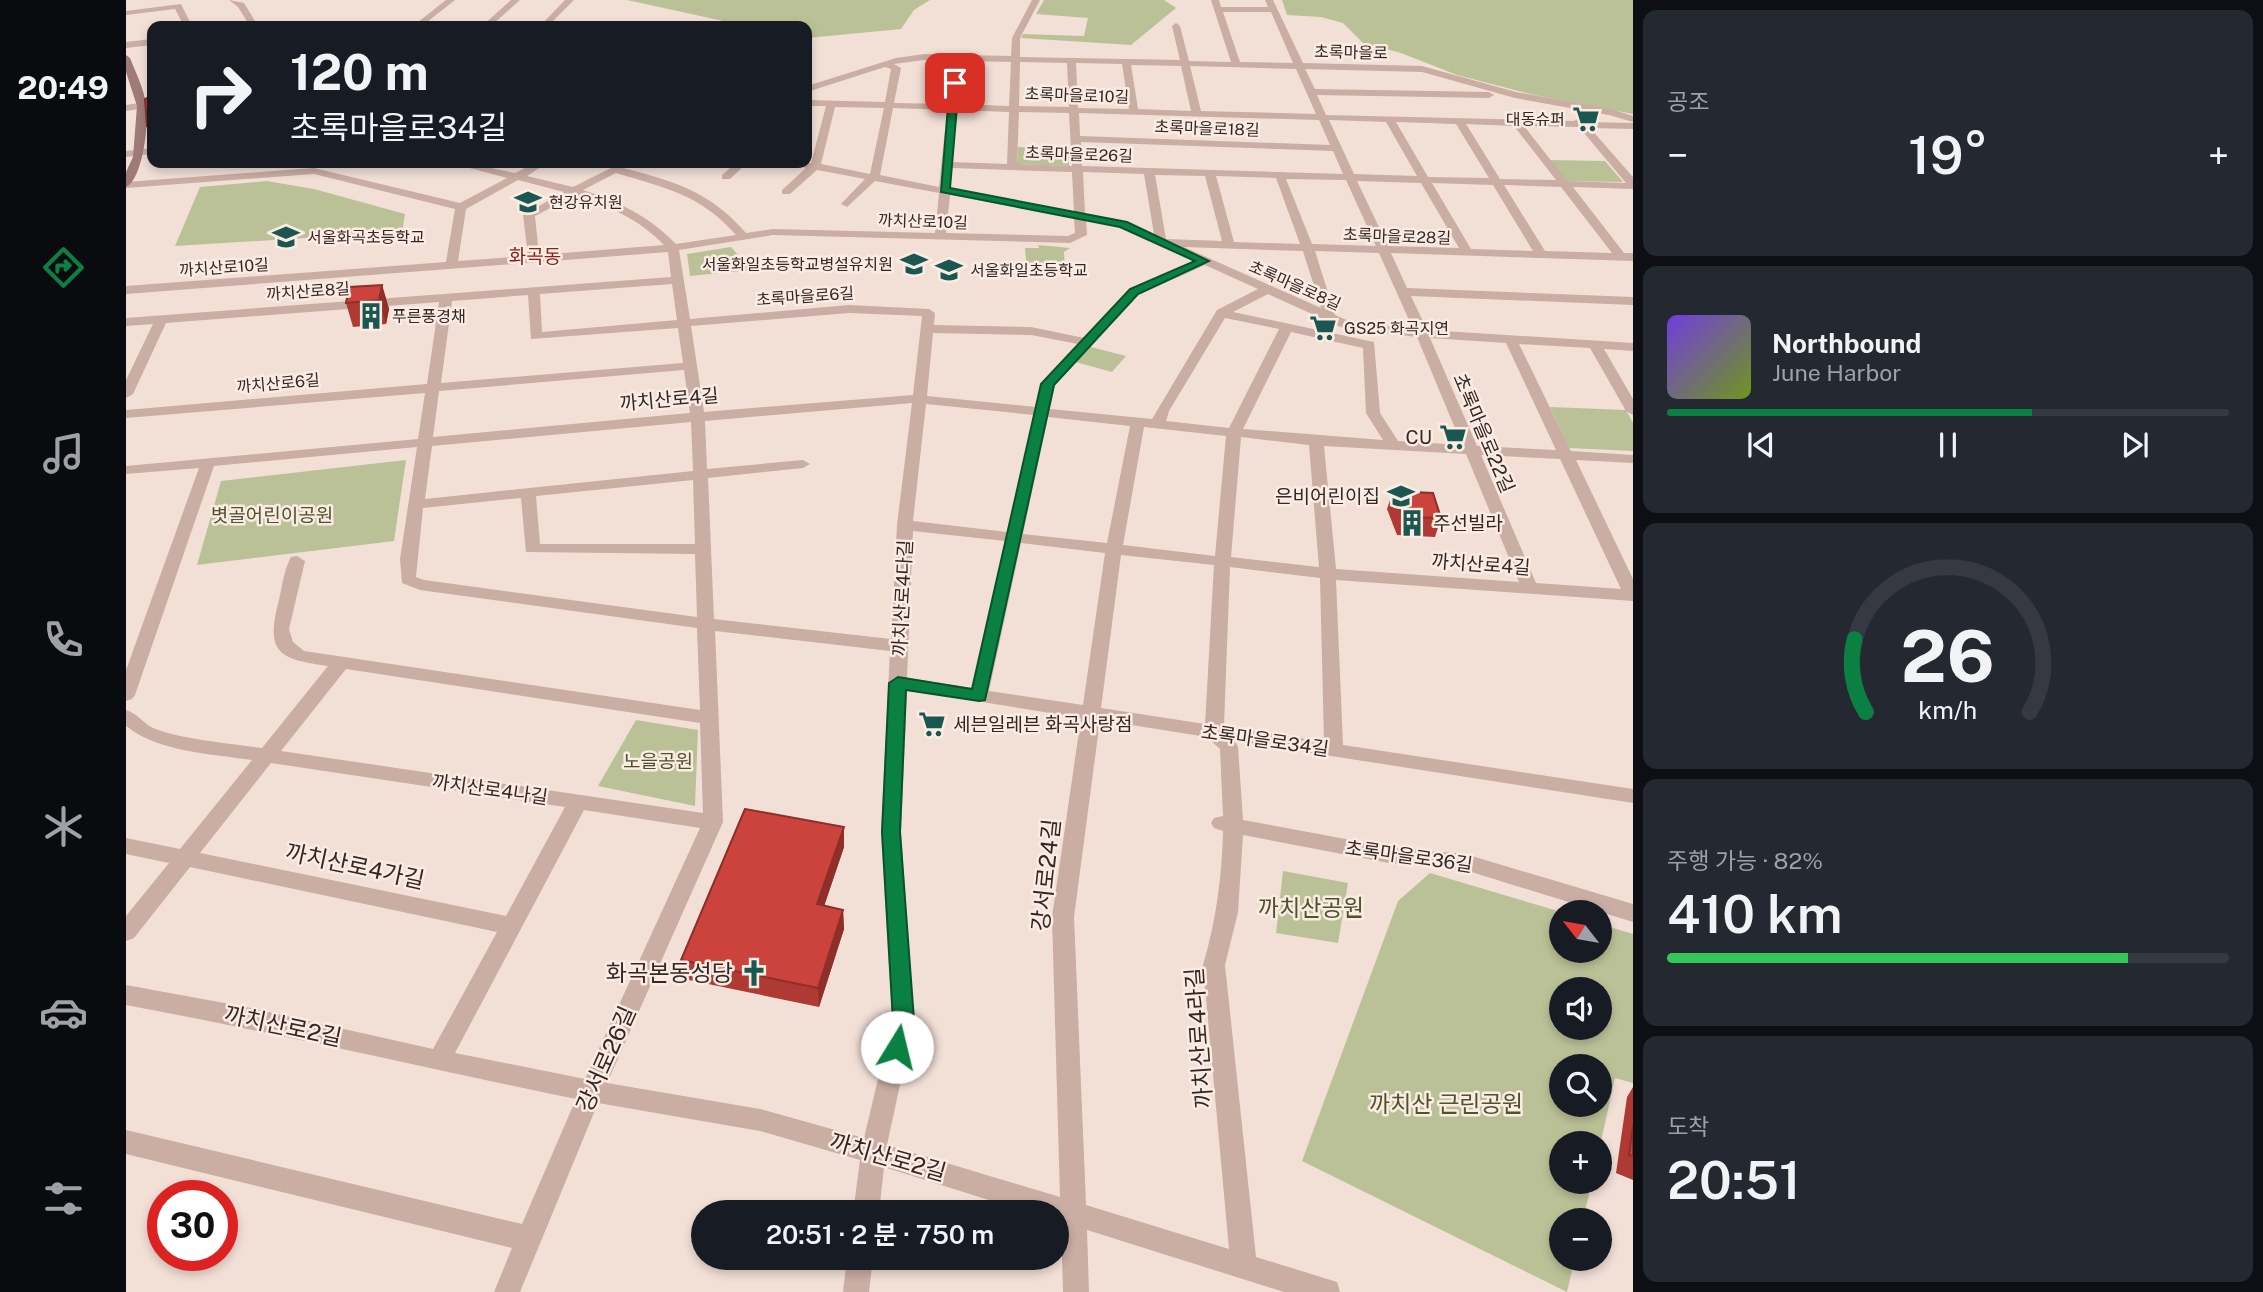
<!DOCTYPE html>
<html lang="ko">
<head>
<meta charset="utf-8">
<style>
  :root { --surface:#171b24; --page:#242831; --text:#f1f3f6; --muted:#9ea1a6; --line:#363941; --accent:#0b8043 }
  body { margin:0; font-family:"Public Sans","Noto Sans KR",sans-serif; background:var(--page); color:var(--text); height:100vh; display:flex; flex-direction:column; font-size:26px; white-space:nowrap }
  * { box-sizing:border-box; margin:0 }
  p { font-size:23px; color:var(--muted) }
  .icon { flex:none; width:38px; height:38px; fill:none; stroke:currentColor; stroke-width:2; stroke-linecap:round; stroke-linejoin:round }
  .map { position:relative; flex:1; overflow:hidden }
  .sheet { display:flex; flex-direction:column; gap:10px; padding:10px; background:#0d0f14; width:630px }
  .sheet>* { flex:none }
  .top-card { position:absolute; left:21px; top:21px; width:665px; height:147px; border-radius:14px; box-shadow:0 4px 10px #0003; background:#171b24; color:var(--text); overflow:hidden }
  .needle { width:46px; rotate:301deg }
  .tools { position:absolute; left:1423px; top:900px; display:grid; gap:14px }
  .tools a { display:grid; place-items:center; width:63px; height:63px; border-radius:50%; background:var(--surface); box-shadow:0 4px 10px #0003; font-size:35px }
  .speed { position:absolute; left:21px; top:1180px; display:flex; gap:14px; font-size:35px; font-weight:700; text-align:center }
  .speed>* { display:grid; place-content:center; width:91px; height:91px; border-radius:50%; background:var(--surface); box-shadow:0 4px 10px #0003; line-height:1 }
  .speed .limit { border:10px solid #d22; background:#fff; color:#111 }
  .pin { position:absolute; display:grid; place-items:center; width:60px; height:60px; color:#fff; margin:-30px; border-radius:14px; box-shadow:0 4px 10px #0006 }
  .me { position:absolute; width:77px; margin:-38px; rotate:9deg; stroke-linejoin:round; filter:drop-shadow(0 0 5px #0008) }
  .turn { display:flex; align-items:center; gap:24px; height:147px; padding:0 28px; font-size:32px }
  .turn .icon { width:91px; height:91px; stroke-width:2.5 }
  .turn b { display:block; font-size:49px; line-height:60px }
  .big { font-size:52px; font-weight:600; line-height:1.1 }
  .sheet .tile { flex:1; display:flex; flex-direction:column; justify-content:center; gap:10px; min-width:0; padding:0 24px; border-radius:14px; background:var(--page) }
  .sheet .dial { align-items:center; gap:0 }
  .dial svg { height:182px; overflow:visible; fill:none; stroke:var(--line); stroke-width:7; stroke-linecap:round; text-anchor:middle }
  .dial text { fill:var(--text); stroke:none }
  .song { display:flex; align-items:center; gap:21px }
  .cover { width:84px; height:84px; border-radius:10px; background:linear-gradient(135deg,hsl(260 70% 55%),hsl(80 70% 35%)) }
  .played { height:7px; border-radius:4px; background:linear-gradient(90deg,var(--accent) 65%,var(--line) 65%) }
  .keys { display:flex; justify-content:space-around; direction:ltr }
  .heat { display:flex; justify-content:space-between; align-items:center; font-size:38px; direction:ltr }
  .charge { height:10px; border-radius:5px; background:linear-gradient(90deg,#34c759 82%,var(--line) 0) }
  .trip { position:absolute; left:565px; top:1200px; width:378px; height:70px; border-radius:35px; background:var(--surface); box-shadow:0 4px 10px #0003; font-weight:600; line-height:70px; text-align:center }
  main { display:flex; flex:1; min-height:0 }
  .dock { display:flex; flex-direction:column; width:126px; justify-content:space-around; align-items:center; background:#090b0e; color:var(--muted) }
  .dock .icon { width:49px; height:49px }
  .dock .on { color:var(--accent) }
  .dock b { font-size:32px; color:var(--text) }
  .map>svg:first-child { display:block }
  .green { fill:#bbc197; fill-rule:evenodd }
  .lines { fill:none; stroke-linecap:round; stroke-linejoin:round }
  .street { fill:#caada3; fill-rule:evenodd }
  .secondary { fill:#9e7b74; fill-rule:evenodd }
  .wall { fill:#af3a34 }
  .shaded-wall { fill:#8e2f2a }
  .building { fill:#cb433c; stroke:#8e2f2a; stroke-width:2 }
  .route { fill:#0b8043; stroke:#07532c; stroke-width:2 }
  .labels { text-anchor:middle; stroke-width:5; stroke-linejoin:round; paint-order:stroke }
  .far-street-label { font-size:16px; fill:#352725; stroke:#faebe3 }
  .far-poi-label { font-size:16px; fill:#352725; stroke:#faebe3; text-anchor:start }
  .far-quarter-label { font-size:19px; fill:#87201b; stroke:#faebe3 }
  .street-label { font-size:19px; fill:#352725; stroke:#faebe3 }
  .poi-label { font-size:19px; fill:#352725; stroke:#faebe3; text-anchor:end }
  .park-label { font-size:19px; fill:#4c5428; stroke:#faebe3 }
  .near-street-label { font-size:23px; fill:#352725; stroke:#faebe3 }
  .near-park-label { font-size:23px; fill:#4c5428; stroke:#faebe3 }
  .near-poi-label { font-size:23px; fill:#352725; stroke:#faebe3; text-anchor:end }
</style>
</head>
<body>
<main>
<nav class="dock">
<b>20:49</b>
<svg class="icon on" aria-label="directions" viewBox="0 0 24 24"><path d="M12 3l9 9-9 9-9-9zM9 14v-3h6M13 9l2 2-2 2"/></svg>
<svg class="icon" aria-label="music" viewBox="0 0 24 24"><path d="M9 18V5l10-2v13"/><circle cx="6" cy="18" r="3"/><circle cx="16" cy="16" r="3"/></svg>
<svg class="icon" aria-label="phone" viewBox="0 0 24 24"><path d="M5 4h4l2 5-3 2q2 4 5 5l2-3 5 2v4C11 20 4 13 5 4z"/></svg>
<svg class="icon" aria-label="climate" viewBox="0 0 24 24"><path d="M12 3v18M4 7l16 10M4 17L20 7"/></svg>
<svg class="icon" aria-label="car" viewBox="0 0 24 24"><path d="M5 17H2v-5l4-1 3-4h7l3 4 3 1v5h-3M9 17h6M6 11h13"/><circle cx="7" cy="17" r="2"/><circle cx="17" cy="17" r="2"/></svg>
<svg class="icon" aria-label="filters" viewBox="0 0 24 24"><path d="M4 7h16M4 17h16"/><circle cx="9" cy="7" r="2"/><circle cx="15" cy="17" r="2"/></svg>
</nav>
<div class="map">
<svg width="1507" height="1292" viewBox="0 0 1507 1292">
  <rect width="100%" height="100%" fill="#f2e0d7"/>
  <g class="green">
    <path d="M501,0H804L788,10L775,29L682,38L681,26H620Z"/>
    <path d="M918,0H1038L1050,8L1005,45L895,38L897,34L958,36L962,18L910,14Z"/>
    <path d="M1156,0H1507V114L1408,95L1331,75L1275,53L1237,43L1217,23L1195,17L1161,15Z"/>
    <path d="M892,147L944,149L943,166L891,164Z"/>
    <path d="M1423,160L1479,161L1497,182L1439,181Z"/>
    <path d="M141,181L188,189L279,214L276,232L49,246L74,187Z"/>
    <path d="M912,245L944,248L938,252L939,268L930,272L901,273L899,248H913Z"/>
    <path d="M605,247L625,270L564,276L561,254Z"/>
    <path d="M961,346L1000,356L986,372L946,361Z"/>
    <path d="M1424,407L1500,410L1507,423V451L1443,448Z"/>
    <path d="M280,460L268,541L71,565L95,481Z"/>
    <path d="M510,720L572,730L569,806L472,786Z"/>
    <path d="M1157,871L1222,883L1212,943L1150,933Z"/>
    <path d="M1304,873L1435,912V950H1474V924L1507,934V1083L1489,1078L1474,1146V1143H1435V1181H1466L1457,1220H1435V1258H1449L1441,1292L1176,1161L1272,901ZM1435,989H1474V1027H1435ZM1435,1066H1474V1104H1435Z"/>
  </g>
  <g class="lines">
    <g class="street">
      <path d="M103,0L118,3L132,26H124L112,7Z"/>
      <path d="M320,0H329L296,26H287Z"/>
      <path d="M385,0H394L365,26H356Z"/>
      <path d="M439,0H448L422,26H414Z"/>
      <path d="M906,0H914L894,38V57L1054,60L1046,26L1050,23L1054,26L1063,61L1105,62L1085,0H1093L1095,7H1142L1139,0H1147L1177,63L1296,66L1390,92L1485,109L1507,116V122L1483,115L1389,98L1296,72L1179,69L1189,89L1363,92L1368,95L1363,98L1191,95L1200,115L1448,121L1453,118L1459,122L1507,123V129L1464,128L1507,177V189L1447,187L1498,253H1507V261L1265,253L1281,288L1507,297V305L1285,296L1301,330L1507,343V351L1478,349L1507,399V415L1500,411L1464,348L1393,344L1445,451L1507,455V463L1450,460L1507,579V601L1210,580L1217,745L1507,789V803L1109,741L1112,747L1117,820L1263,847L1339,854L1507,904V922L1339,870L1263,863L1117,835L1112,912L1099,965L1130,1257L1211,1282L1214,1292H1158L961,1230L963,1292H937L935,1222L931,1221V1213H904L758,1167L753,1213H727L734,1160L634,1131L472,1103L394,1292H368L386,1248L0,1154V1130L396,1224L450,1099C299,1068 151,1033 0,1005V985L120,1007L307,1049L371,932L64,867L8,938L0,941V916L43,863L0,854V838L54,849L126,760C86,754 32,752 0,726V710C11,713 17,723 27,728C52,739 108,744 136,748L202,666C152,659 139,653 153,600C156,586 158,570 165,557L171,556L179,561L163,629L167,642L178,651L574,710L571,628L294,590L276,583L274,559L291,447L88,466L9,695L6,699L0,701V670L73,468L0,474V466L292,439L299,393L0,418V410L301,384L313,302L40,323L7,394L0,398V380L27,324L0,326V318L545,277L542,252L0,294V286L320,262L329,209L188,174L0,188V182L188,168L334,203L381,178L325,163H342L389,173L409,163H421L401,176L447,187L489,166C544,180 582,189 620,233L647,229L809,233L813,193L749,181L721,207L715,204L739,179L691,170L664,194H656V190L680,168L665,163H685L700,106H681V100L759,102L765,69L759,67L681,92V86L770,58L798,54L885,56L886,38ZM1097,12H1145L1167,63L1114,62ZM798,60H826L822,104L768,103L775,68L768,64ZM835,61L885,62L883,106L831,104ZM894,62L941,63L943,107L893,106ZM950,63L996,64L1003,109L952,108ZM1005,65L1055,66L1065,111L1012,109ZM1064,66L1170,69L1190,114L1075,111ZM709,107L758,108L744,174L695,164ZM767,108L821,110L813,187L754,175ZM831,110L883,112L881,164L826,162ZM893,112L943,113L946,166L891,164ZM953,113L1193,120L1204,145L954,136ZM1203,120L1260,122L1291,176L1228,174ZM1270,122L1330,124L1363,178L1302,177ZM1340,124L1388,126L1430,180L1374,179ZM1398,126L1453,127L1500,183L1441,181ZM955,142L1207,151L1217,174L956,166ZM826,168L946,172L948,212L824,188ZM957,172L1018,174L1028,234L1001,222L959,214ZM490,173C539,188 574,194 610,235L550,244C523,216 493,202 457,190ZM1029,175L1079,176L1096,241L1040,239ZM1090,176L1150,178L1174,244L1108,242ZM1160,179L1220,180L1250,246L1186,244ZM392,180L438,192L397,215L402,256L332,261L340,209ZM1231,181L1295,183L1333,248L1262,246ZM1306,183L1367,185L1407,251L1345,249ZM1378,185L1435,187L1486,253L1419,251ZM449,195C483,206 513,219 538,245L413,255L409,216ZM824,195L948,218L949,233L942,236L820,233ZM960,220L994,227L1069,261L1004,289L958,338L905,327L808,325L809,313L803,309L723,305L564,319L553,250L647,235L944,243L961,235ZM1058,247L1177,251L1195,308ZM1189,251L1253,253L1287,329L1225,322L1209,315ZM1079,265L1132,289L1091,310L1026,419L924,409L929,385L1012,295ZM546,284L551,320L416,332L414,294ZM1142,294L1217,328L1291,337L1336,445L1272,441L1254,413L1248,342L1107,312ZM402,295L405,339L552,328L557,363L315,383L326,301ZM723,313L796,316L787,395L578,412L565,326ZM1099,318L1153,329L1103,428L1040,421L1043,411ZM1165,332L1237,348L1240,413L1257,440L1117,429ZM807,333L905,335L952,344L915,384L910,407L801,396ZM1304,338L1380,343L1430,450L1351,446ZM558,370L564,413L307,437L313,391ZM786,403L771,525L765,639L588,619L582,478L677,468L684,464L677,460L581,469L579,421ZM800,404L908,415L881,532L787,521ZM922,417L1004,426L981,543L897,534ZM565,422L567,471L299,499L306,446ZM1018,427L1100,436L1089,556L997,545ZM1115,437L1183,445L1193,567L1105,557ZM1198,446L1340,454L1393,582L1210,569ZM1355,455L1434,459L1495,589L1410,583ZM567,480L569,544H414L410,496ZM395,498L400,552L569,554L571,617L298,580L290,577L297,508ZM787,531L879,541L846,688L781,678ZM895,543L979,553L957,705L863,691ZM995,555L1088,565L1079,724L975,708ZM1104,567L1194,578L1198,742L1098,726ZM589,631L764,651L755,832L766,1020L738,1138L634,1109L481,1083L597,822ZM220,669L574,723L577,813L155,751ZM781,690L955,718L926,917L934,1197L761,1145L788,1020L775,832ZM974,720L1081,737L1094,749L1097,816L1088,818L1085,823L1088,828L1097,831C1096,877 1090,921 1077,965L1103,1249L960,1205L948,917ZM145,763L439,807L380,916L74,853ZM458,810L574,828L459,1079L329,1053Z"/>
      <path d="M55,4L66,26H58L49,9L0,15V11Z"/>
      <path d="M467,21L471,24L469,26H461Z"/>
      <path d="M26,39V45L0,48V42Z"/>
      <path d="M26,101V107L0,111V105Z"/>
      <path d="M26,148V154L0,157V151Z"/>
      <path d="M610,163H621L604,179H596V175Z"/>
      <path d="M721,1258H747L743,1292H717Z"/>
    </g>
    <path class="secondary" d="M0,55L4,58C10,73 18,89 20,105C23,123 17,179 0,187V172L7,157L11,106L0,72Z"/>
  </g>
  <g class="wall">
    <path d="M256,285L263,309L260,324L227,327L220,303Z"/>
    <path d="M1267,491L1315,518L1309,537L1271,535L1261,509Z"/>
    <path d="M718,847L698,906L717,910L718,929L693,1007L558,979L555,960Z"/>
    <path d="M1507,1087V1180L1490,1173L1501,1097Z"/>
  </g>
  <g class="shaded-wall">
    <path d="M26,125V136H25L21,126Z"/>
    <path d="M256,285L263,309L260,324L253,300Z"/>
    <path d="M718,827V847L692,924L691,904Z"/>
    <path d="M717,910L718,929L693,1007L692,988Z"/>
  </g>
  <g class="building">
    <path d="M25,96H26V125L21,126L19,99Z"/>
    <path d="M256,285L253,300L220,303L223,287Z"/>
    <path d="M1267,491L1307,493L1315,518L1277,517Z"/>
    <path d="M619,809L718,827L691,904L717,910L692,988L555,960Z"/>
    <path d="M1507,1125V1156L1503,1155Z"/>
  </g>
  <path class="route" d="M829,80L833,83L824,188L1001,222L1083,261L1012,294L928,385L859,700L853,701L780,690L774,832L788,1020L779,1053L771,1056L764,1053L761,1047L767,1020L756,832L763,683L772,677L846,689L915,384L1004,289L1069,261L994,227L815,192L824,83Z"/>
  <defs>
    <symbol id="supermarket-bare" viewBox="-9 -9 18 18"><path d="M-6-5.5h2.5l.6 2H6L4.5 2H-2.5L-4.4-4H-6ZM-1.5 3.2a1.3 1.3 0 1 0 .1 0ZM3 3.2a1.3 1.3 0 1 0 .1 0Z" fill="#1a5750" stroke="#faebe3" stroke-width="2.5" paint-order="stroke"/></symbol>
    <symbol id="school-bare" viewBox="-9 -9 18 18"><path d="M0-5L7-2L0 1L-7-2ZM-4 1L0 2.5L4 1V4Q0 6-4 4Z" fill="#1a5750" stroke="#faebe3" stroke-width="2.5" paint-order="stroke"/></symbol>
    <symbol id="building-bare" viewBox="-9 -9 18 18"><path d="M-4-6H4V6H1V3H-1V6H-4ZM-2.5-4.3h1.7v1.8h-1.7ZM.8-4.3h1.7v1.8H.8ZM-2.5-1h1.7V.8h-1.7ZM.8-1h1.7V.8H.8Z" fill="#1a5750" stroke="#faebe3" stroke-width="2.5" paint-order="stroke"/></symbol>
    <symbol id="church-bare" viewBox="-9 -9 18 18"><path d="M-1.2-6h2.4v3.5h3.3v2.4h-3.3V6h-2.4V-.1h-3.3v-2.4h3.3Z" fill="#1a5750" stroke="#faebe3" stroke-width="2.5" paint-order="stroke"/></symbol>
  </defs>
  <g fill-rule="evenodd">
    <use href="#supermarket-bare" x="1441" y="100" width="38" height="38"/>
    <use href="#school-bare" x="383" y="183" width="38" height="38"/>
    <use href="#school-bare" x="141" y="218" width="38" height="38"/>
    <use href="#school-bare" x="769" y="245" width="38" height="38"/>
    <use href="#school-bare" x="804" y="251" width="38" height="38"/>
    <use href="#building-bare" x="226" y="297" width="38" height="38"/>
    <use href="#supermarket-bare" x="1178" y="309" width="38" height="38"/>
    <use href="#supermarket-bare" x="1308" y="418" width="38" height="38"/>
    <use href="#school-bare" x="1256" y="477" width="38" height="38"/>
    <use href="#building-bare" x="1267" y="504" width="38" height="38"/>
    <use href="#supermarket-bare" x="787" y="705" width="38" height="38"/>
    <use href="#church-bare" x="609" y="954" width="38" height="38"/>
  </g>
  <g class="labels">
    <g class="far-street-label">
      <text transform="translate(1225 52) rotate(1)" y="6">초록마을로</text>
      <text transform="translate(951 95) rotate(2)" y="6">초록마을로10길</text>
      <text transform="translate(1081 128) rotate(2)" y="6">초록마을로18길</text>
      <text transform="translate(953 154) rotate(2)" y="6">초록마을로26길</text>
      <text transform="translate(797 221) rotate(2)" y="6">까치산로10길</text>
      <text transform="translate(1271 236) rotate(2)" y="6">초록마을로28길</text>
      <text transform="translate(98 267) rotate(-4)" y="6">까치산로10길</text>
      <text transform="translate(1169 285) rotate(24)" y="6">초록마을로8길</text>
      <text transform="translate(182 291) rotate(-4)" y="6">까치산로8길</text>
      <text transform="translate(679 296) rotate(-4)" y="6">초록마을로6길</text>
      <text transform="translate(152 383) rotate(-5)" y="6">까치산로6길</text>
    </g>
    <g class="far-poi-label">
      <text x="1439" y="125" text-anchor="end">대동슈퍼</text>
      <text x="423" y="208">현강유치원</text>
      <text x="181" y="243">서울화곡초등학교</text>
      <text x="767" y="270" text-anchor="end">서울화일초등학교병설유치원</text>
      <text x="844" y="276">서울화일초등학교</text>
      <text x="266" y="322">푸른풍경채</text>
      <text x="1218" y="334">GS25 화곡지연</text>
    </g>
    <g class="far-quarter-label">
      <text x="409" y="263">화곡동</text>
    </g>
    <g class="street-label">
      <text transform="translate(543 399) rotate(-5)" y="7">까치산로4길</text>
      <text transform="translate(1358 433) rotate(67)" y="7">초록마을로22길</text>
      <text transform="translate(1355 564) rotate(4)" y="7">까치산로4길</text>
      <text transform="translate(776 598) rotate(-87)" y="7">까치산로4다길</text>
      <text transform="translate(1139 740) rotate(8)" y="7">초록마을로34길</text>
      <text transform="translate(364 789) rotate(8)" y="7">까치산로4나길</text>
      <text transform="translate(1283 856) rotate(8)" y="7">초록마을로36길</text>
    </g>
    <g class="poi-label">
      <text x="1306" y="444">CU</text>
      <text x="1254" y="503">은비어린이집</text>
      <text x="1307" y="530" text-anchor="start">주선빌라</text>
      <text x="827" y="731" text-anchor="start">세븐일레븐 화곡사랑점</text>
    </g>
    <g class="park-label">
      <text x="146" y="522">볏골어린이공원</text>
      <text x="532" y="768">노을공원</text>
    </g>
    <g class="near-street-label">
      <text transform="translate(229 866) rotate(12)" y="8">까치산로4가길</text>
      <text transform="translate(920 875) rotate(-84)" y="8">강서로24길</text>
      <text transform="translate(157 1026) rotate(12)" y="8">까치산로2길</text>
      <text transform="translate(1073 1038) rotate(-94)" y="8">까치산로4라길</text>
      <text transform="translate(480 1059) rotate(-66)" y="8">강서로26길</text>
      <text transform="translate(762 1157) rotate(16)" y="8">까치산로2길</text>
    </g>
    <g class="near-park-label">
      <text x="1185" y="916">까치산공원</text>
      <text x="1320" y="1112">까치산 근린공원</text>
    </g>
    <g class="near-poi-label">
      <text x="607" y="981">화곡본동성당</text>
    </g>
  </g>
</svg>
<div class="tools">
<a><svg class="needle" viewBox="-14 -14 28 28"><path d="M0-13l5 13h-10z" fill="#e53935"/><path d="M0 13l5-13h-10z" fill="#9ea1a6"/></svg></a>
<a><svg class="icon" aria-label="sound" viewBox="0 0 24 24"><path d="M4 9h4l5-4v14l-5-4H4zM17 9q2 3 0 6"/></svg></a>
<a><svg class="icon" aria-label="search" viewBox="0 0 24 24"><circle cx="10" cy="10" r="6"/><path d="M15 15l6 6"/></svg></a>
<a>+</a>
<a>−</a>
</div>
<div class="speed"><div class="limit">30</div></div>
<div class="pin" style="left:829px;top:83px;background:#d93025"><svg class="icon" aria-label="arrive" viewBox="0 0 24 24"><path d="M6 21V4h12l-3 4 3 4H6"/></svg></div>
<svg class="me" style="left:771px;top:1047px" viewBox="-20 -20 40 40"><circle r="19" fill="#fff"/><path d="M0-13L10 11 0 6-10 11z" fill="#0b8043"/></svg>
<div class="trip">20:51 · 2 분 · 750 m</div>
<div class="top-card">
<div class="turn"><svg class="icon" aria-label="right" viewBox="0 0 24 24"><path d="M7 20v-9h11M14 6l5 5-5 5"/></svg><div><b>120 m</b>초록마을로34길</div></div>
</div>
</div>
<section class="sheet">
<div class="tile"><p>공조</p>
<div class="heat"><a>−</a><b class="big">19°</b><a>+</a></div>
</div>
<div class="tile">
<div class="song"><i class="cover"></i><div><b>Northbound</b><p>June Harbor</p></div></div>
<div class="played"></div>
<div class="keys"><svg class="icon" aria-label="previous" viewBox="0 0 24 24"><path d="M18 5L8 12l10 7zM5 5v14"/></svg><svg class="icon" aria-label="pause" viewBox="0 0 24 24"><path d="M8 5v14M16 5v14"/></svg><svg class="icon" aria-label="next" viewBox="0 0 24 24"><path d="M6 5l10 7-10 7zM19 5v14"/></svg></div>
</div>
<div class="tile dial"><svg viewBox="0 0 100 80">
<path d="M14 69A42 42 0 1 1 86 69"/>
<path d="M14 69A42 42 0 0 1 9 37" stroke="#0b8043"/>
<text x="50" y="56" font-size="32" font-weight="700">26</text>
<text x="50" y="72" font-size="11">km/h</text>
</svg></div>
<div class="tile"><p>주행 가능 · 82%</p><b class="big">410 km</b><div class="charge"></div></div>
<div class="tile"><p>도착</p><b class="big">20:51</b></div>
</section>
</main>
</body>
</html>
